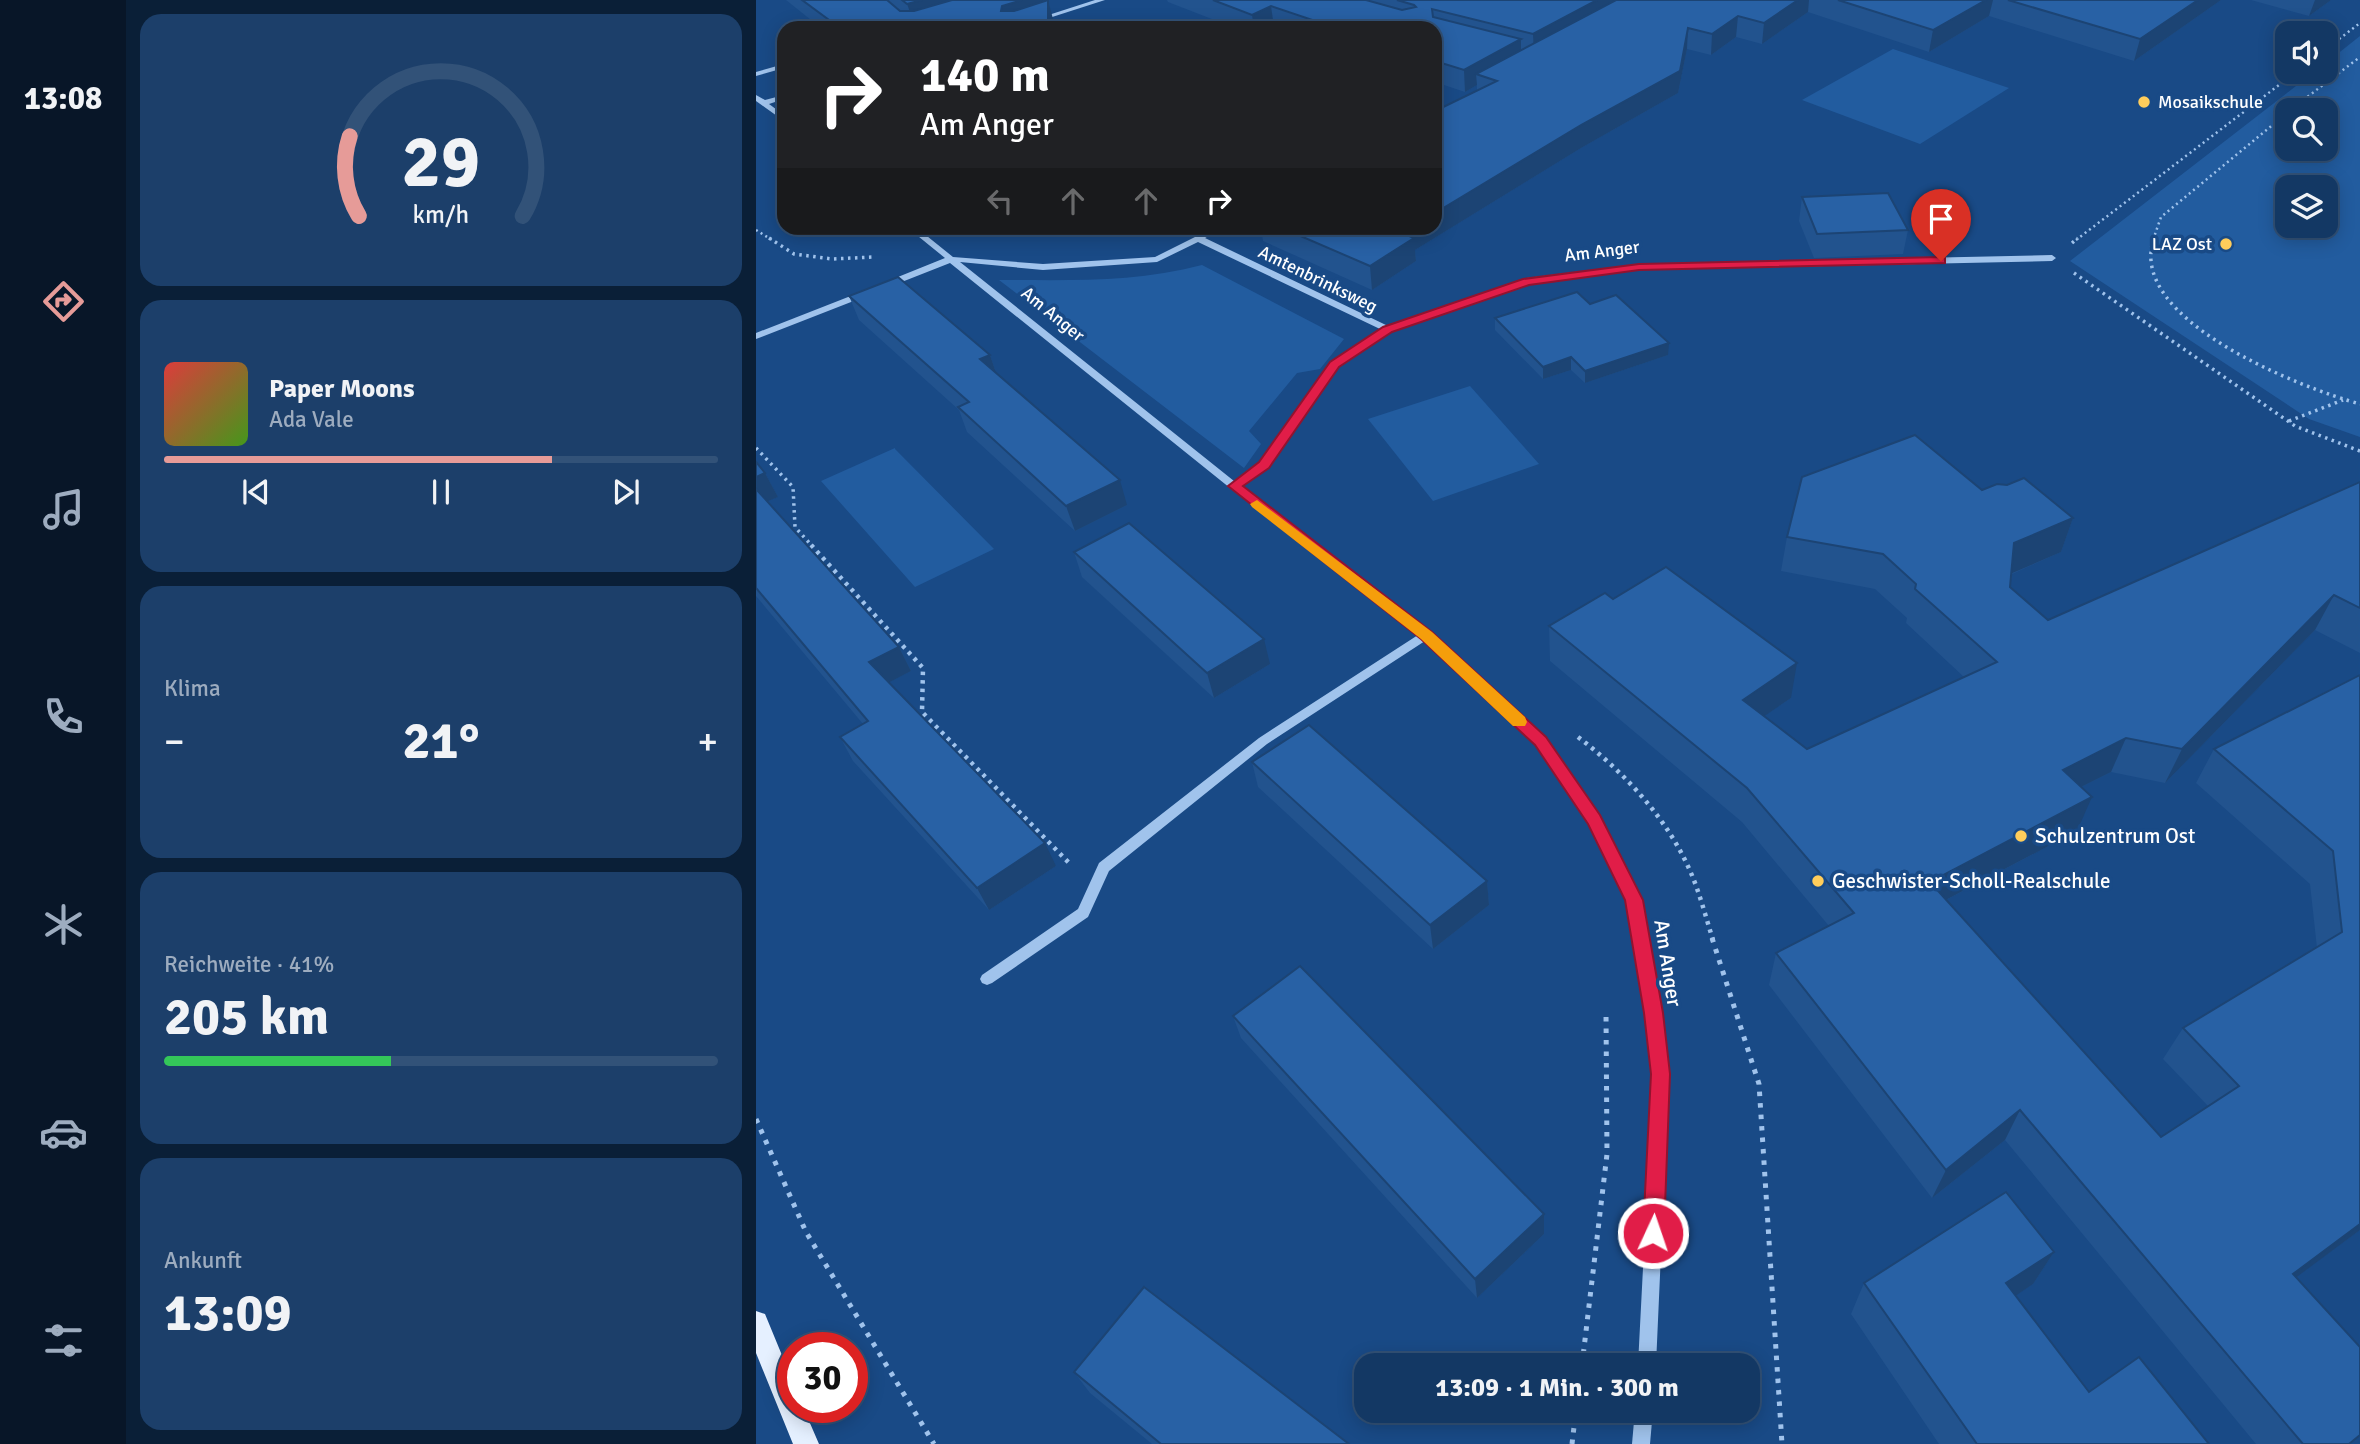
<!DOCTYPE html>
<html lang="de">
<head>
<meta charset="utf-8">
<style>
  :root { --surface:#133864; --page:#1c3f6a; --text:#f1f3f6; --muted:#9dacbf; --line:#325278; --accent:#e69b98 }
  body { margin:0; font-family:Signika,sans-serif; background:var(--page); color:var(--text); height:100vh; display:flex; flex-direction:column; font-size:26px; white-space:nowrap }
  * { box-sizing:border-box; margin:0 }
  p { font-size:23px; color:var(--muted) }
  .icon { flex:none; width:38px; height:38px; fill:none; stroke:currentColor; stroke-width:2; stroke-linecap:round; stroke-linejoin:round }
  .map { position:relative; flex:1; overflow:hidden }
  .side { display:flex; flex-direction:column; gap:14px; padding:14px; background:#0a1f37; width:630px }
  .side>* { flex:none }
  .top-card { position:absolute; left:21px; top:21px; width:665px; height:214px; border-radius:21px; box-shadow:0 4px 18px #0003,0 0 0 2px var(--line); background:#202124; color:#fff; overflow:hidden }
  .controls { position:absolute; left:1519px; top:21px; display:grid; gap:14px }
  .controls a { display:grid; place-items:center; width:63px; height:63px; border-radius:14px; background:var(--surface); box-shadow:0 4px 18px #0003,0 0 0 2px var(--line); font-size:35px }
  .speed { position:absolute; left:21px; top:1332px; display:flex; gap:14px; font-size:35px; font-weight:700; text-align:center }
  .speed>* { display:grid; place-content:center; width:91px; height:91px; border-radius:50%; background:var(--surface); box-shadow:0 4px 18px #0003,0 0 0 2px var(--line); line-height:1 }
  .speed .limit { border:10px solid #d22; background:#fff; color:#111 }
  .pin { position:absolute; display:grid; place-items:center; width:60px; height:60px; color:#fff; margin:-72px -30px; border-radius:50% 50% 50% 0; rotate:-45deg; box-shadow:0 0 7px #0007 }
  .pin .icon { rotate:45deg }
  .me { position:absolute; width:77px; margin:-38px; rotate:3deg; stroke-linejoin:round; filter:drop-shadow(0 0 5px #0008) }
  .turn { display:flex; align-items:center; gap:24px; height:147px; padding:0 28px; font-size:32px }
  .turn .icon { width:91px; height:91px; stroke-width:2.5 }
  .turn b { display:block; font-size:49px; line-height:60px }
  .lanes { display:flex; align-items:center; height:66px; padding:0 28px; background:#0003; justify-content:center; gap:35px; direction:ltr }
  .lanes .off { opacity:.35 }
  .big { font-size:52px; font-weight:700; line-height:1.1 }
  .side .card { flex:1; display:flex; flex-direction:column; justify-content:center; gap:10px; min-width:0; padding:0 24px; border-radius:21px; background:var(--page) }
  .side .dial { align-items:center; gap:0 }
  .dial svg { height:182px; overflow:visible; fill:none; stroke:var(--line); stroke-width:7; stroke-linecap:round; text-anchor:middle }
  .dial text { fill:var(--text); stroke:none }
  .song { display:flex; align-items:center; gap:21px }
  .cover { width:84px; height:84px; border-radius:10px; background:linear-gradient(135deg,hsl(0 70% 55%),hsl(100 70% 35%)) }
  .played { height:7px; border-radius:4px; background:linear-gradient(90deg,var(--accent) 70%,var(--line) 70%) }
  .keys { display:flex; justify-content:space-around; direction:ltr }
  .heat { display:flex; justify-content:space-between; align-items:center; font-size:38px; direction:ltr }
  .charge { height:10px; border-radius:5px; background:linear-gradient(90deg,#34c759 41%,var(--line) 0) }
  .trip { position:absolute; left:598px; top:1353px; width:406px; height:70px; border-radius:21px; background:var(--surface); box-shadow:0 4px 18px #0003,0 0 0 2px var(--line); font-weight:700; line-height:70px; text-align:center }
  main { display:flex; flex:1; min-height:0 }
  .dock { display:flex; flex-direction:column; width:126px; justify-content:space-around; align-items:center; background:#081628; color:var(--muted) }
  .dock .icon { width:49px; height:49px }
  .dock .on { color:var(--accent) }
  .dock b { font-size:32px; color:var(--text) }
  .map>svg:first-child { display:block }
  .green { fill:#225c9f; fill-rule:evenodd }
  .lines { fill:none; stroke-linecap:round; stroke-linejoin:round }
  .path-far3 { stroke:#a0c3ec; stroke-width:2.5; stroke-dasharray:2 3.5; stroke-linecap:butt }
  .path-far2 { stroke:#a0c3ec; stroke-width:3.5; stroke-dasharray:2.5 4.5; stroke-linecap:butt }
  .path-far1 { stroke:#a0c3ec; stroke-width:4.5; stroke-dasharray:3.5 5; stroke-linecap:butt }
  .path { stroke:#a0c3ec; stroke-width:5; stroke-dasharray:4.5 7; stroke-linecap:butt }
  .minor { fill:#a0c3ec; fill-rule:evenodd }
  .major { fill:#e5f0ff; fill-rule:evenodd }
  .wall { fill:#22538e }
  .shaded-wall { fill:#1c4474 }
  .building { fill:#2861a5; stroke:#1c4474; stroke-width:2 }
  .route { fill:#e11d48; stroke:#92132f; stroke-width:2 }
  .slow { fill:#f59e0b }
  .poi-dot { fill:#ffcd5b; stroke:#194a86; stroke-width:2.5 }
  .labels { text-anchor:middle; stroke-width:7; stroke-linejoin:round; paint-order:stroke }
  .far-poi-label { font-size:18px; fill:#fff; stroke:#194a86; text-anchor:start }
  .far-street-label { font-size:18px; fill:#fff; stroke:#194a86 }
  .poi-label { font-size:21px; fill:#fff; stroke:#194a86; text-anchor:start }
  .street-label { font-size:21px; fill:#fff; stroke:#194a86 }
</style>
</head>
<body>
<main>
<nav class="dock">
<b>13:08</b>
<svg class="icon on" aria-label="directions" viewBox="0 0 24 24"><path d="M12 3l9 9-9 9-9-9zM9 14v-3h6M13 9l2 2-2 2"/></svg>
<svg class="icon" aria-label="music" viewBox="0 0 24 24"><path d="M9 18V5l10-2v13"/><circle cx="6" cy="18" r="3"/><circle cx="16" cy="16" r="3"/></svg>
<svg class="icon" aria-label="phone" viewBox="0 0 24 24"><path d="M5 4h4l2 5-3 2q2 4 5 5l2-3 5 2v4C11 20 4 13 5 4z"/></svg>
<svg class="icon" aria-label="climate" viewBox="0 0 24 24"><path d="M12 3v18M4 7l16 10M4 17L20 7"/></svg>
<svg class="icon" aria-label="car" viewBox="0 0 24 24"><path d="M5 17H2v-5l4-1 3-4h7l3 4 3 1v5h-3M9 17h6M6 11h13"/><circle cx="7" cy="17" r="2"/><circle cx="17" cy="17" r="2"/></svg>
<svg class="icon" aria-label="filters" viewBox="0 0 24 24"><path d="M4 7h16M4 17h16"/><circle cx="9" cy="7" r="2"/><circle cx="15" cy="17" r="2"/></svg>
</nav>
<section class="side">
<div class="card dial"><svg viewBox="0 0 100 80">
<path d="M14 69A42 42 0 1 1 86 69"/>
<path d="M14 69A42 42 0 0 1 10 34" stroke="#e69b98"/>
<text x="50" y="56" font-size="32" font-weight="700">29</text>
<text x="50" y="72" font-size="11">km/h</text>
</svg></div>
<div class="card">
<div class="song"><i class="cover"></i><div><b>Paper Moons</b><p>Ada Vale</p></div></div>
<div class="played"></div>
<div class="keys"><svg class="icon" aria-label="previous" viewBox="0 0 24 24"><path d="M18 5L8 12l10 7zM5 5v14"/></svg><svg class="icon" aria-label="pause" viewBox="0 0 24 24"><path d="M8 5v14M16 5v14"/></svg><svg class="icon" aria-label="next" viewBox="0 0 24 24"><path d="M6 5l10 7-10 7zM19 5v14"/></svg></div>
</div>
<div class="card"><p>Klima</p>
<div class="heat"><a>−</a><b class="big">21°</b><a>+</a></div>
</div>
<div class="card"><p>Reichweite · 41%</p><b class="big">205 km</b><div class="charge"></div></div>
<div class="card"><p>Ankunft</p><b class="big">13:09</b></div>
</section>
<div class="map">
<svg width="1604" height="1444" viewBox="0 0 1604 1444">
  <rect width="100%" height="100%" fill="#194a86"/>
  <g class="green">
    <path d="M1604,36V437L1553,419L1314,261L1558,72H1570V63ZM1531,110H1570V149H1531ZM1570,187V226H1531V187Z"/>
    <path d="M1137,49L1253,88L1164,144L1046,100Z"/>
    <path d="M446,265L588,339L564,369L541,373L493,431L505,444L488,468L243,280C312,280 378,283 446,265Z"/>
    <path d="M714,386L783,464L677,501L612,419Z"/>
    <path d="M139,448V449L238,549L159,587L65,481Z"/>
  </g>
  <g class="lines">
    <g class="path-far3">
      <path d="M1570,49L1604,23"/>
      <path d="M1534,110L1604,57"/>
      <path d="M0,230L16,240"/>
      <path d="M1320,240L1540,72"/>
      <path d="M1397,240L1405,217L1531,113"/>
    </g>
    <g class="path-far2">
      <path d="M13,238L38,254L76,259L118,257"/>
      <path d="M1398,238C1369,320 1546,388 1604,404"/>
      <path d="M1316,243L1322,238"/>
      <path d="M1318,273L1539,426L1604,451"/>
      <path d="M1533,421L1587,400"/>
      <path d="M0,448L37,487L39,527L57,547"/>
    </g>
    <g class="path-far1">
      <path d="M55,545L167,668L166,712L315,865"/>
      <path d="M822,737C868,772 912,819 935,873C944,894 950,918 957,940"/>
    </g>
    <g class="path">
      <path d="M956,938L1003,1084L1026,1444"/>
      <path d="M0,1119L50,1232L178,1444"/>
      <path d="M826,1365L851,1154L850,1014"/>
      <path d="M816,1444L820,1410"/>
    </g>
    <g class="minor">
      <path d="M339,0H349L262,28H252Z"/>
      <path d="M28,64V68L0,76V72Z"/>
      <path d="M0,95L9,100L28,95V99L13,104L28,115V121L0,101Z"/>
      <path d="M152,228H161L197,257L287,264L399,257L457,228H467L449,238L632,326L771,278L883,264L1296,255L1300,258L1296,261L883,270L772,283L634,331L581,367L512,467L485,486L674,632L788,738L843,816L885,900L913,1074L900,1365H882L897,1074L871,900L833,823L780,744L669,641L511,744L353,871L332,917L236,983L231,985L226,983L224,979L226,975L322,909L343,863L503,738L662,635L474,488L194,263L133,287H127V283L189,258ZM442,242L624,329L575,363L504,463L478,481L204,262L287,270L401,262Z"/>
      <path d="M110,290L114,293L113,295L0,339V333Z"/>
      <path d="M879,1410H897L894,1444H876Z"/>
    </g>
    <path class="major" d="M0,1311L9,1314L37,1382V1407H47L63,1444H37L0,1353Z"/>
  </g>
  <g class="wall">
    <path d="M30,0H287L297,19V28H65Z"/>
    <path d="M411,0H1465L1378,61L1233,16L1173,52L1052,12L1006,44L980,37L955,55L931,49L922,93L825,148L659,250L660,261L616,290L507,241L505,228H679L721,90V85L709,92L679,82V28H479L412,2Z"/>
    <path d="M1495,0H1575L1553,16Z"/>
    <path d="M1046,197L1152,230L1147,254L1058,258L1043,221Z"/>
    <path d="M93,296L234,355L240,373L371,505L319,531L211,432L203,410L103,320Z"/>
    <path d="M834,304L912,355L829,383L815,370L787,379L739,330V318Z"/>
    <path d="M0,462L9,473L22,497L11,501L143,647L155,671L133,682L300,866L233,910L97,761L84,737L107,724L0,596Z"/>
    <path d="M1604,482V653L1559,630L1409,783L1355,772L1325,787L1321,831L1190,900L1405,1137L1452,1106L1407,1059L1427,1028L1561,948L1554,884L1440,783L1458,749L1604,675V1230L1540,1277L1593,1444H1500L1249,1140L1176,1198L1013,985L1020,953L1073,926L986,822L794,661L793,626L857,599L1035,698L1008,716L1051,749L1208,677L1150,623L1151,618L1119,589L1025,571L1031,537L1226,490L1317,518L1305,552L1256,574L1254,587L1292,620Z"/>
    <path d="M318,552L514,664L458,698L326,577Z"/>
    <path d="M496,762L731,881L733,905L677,949L502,787Z"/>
    <path d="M477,1016L788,1234L721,1298L485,1038Z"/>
    <path d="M1298,1252L1277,1284L1260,1295L1333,1392L1453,1444H1183L1095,1314L1108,1283Z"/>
    <path d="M318,1372L593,1444H396L334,1393Z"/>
  </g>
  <g class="shaded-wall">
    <path d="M166,0H238L158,23L151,4Z"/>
    <path d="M266,0H287L290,13L245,11L246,6Z"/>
    <path d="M292,0L297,19V28H274Z"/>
    <path d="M841,0H879L778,55L777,34Z"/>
    <path d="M1042,0H1053L1052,12L1006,44L1008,23Z"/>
    <path d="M1230,0H1237L1233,16L1173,52L1177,30Z"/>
    <path d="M1442,0H1465L1378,61L1384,39Z"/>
    <path d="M1559,0H1575L1553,16Z"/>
    <path d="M515,6L518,27L498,28L496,15Z"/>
    <path d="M982,16L980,37L955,55L956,34Z"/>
    <path d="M932,28L931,49L922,93L825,148L659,250L660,261L616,290L614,266L646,233L654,228H679V213Z"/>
    <path d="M765,39V61L720,74L721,85L709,92L708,70Z"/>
    <path d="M913,343L912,355L829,383V371Z"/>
    <path d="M234,355L242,379L224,359Z"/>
    <path d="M815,357V370L787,379V367Z"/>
    <path d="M9,473L22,497L5,504L0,495V477Z"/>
    <path d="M364,480L371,505L319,531L310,506Z"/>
    <path d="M1317,518L1305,552L1247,577L1258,543Z"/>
    <path d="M1578,595L1559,630L1409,783L1426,749Z"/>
    <path d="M508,639L514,664L458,698L451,673Z"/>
    <path d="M143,647L155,671L126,686L113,662Z"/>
    <path d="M1041,663L1035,698L982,734L987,700Z"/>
    <path d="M1370,738L1355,772L1293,803L1307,770Z"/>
    <path d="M1336,797L1321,831L1163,914L1174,882Z"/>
    <path d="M289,843L300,866L233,910L221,888Z"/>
    <path d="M731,881L733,905L677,949L674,925Z"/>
    <path d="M1264,1110L1249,1140L1176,1198L1190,1170Z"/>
    <path d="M788,1214V1234L721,1298L719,1279Z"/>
    <path d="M1604,1224V1230L1511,1299L1537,1274Z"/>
    <path d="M1298,1252L1277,1284L1231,1315L1250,1283Z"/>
  </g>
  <g class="building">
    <path d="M46,0H131L144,11H158L196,0H266L246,6L245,11H258L292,0V22L274,28H84Z"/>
    <path d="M146,0H166L151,4Z"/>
    <path d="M457,0H610L646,10L660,7L658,5L641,0H841L777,34L676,9L677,17L765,39L708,70L679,61V28H580L515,6L496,15Z"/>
    <path d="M860,0H1042L1008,23L982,16L956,34L932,28L924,71L825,125L679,213V111L741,81L720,74Z"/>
    <path d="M1082,0H1230L1177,30Z"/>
    <path d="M1252,0H1442L1384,39Z"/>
    <path d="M1132,193L1152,230L1061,234L1046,197Z"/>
    <path d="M526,228H654L646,233L658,238L614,266Z"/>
    <path d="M142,277L234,355L224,359L364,480L310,506L202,407L213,402L93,296Z"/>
    <path d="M821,292L834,304L860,295L913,343L829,371L815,357L787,367L739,318Z"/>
    <path d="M1159,435L1226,490L1241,484L1251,485L1268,478L1317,518L1258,543L1254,587L1292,620L1604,482V608L1578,595L1426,749L1370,738L1307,770L1336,797L1174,882L1405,1137L1483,1086L1427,1028L1586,932L1577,851L1458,749L1604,675V1224L1537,1274L1604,1347V1435L1593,1444H1547L1264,1110L1190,1170L1020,953L1098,913L991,788L793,626L849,593L857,599L910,567L1041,663L987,700L1051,749L1241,662L1159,589L1160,584L1127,554L1031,537L1046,477Z"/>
    <path d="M0,462L9,473L0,477Z"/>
    <path d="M0,489L143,647L113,662L289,843L221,888L84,737L112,721L0,588Z"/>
    <path d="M373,523L508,639L451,673L318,552Z"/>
    <path d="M553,725L731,881L674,925L496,762Z"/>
    <path d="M544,966L788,1214L719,1279L477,1016Z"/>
    <path d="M1250,1192L1298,1252L1250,1283L1333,1392L1383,1357L1453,1444H1221L1108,1283Z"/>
    <path d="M388,1287L593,1444H405L318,1372Z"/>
  </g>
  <path class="route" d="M1185,257L1189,258V263L883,270L773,285L636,332L583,367L513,468L487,486L676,632L790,737L844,815L887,900L907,1013L914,1074L908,1233L905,1240L897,1243L890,1240L887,1233L895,1074L888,1013L869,900L832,824L779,745L665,639L472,486L503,462L574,362L627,327L767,279L883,264Z"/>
  <path class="slow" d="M501,500L676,632L769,717L771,722L769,726H757L665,639L496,507L494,504Z"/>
  <g class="poi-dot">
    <circle cx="1388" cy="102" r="7"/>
    <circle cx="1470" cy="244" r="7"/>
    <circle cx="1265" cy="836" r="7"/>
    <circle cx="1062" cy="881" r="7"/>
  </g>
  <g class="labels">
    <g class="far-poi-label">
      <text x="1402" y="108">Mosaikschule</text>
      <text x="1456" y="250" text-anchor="end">LAZ Ost</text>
    </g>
    <g class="far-street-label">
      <text transform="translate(846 251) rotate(-7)" y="6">Am Anger</text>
      <text transform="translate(562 279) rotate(26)" y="6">Amtenbrinksweg</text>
      <text transform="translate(297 314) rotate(39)" y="6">Am Anger</text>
    </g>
    <g class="poi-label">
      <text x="1279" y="843">Schulzentrum Ost</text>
      <text x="1076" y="888">Geschwister-Scholl-Realschule</text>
    </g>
    <g class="street-label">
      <text transform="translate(912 963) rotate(81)" y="7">Am Anger</text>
    </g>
  </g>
</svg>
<div class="controls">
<a><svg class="icon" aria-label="sound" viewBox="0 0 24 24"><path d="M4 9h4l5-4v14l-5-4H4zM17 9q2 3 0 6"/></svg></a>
<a><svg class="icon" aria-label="search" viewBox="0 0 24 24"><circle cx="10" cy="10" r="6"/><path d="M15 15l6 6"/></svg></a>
<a><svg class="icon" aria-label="layers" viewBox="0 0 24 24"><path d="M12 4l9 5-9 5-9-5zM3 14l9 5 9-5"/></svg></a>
</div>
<div class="speed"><div class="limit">30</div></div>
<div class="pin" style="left:1185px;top:261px;background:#d93025"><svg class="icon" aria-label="arrive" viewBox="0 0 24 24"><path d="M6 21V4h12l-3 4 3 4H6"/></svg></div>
<svg class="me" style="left:897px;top:1233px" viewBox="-20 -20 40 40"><circle r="17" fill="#e11d48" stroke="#fff" stroke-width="3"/><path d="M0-11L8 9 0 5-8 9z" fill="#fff"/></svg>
<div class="trip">13:09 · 1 Min. · 300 m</div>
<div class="top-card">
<div class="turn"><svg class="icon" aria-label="right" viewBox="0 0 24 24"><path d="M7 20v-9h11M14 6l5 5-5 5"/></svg><div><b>140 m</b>Am Anger</div></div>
<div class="lanes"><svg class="icon off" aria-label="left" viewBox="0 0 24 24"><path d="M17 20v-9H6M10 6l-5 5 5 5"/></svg><svg class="icon off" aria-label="ahead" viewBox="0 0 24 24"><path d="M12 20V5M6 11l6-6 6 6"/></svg><svg class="icon off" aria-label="ahead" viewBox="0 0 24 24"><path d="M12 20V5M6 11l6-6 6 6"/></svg><svg class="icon" aria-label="right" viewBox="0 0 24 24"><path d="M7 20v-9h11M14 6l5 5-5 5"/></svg></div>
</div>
</div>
</main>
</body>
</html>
